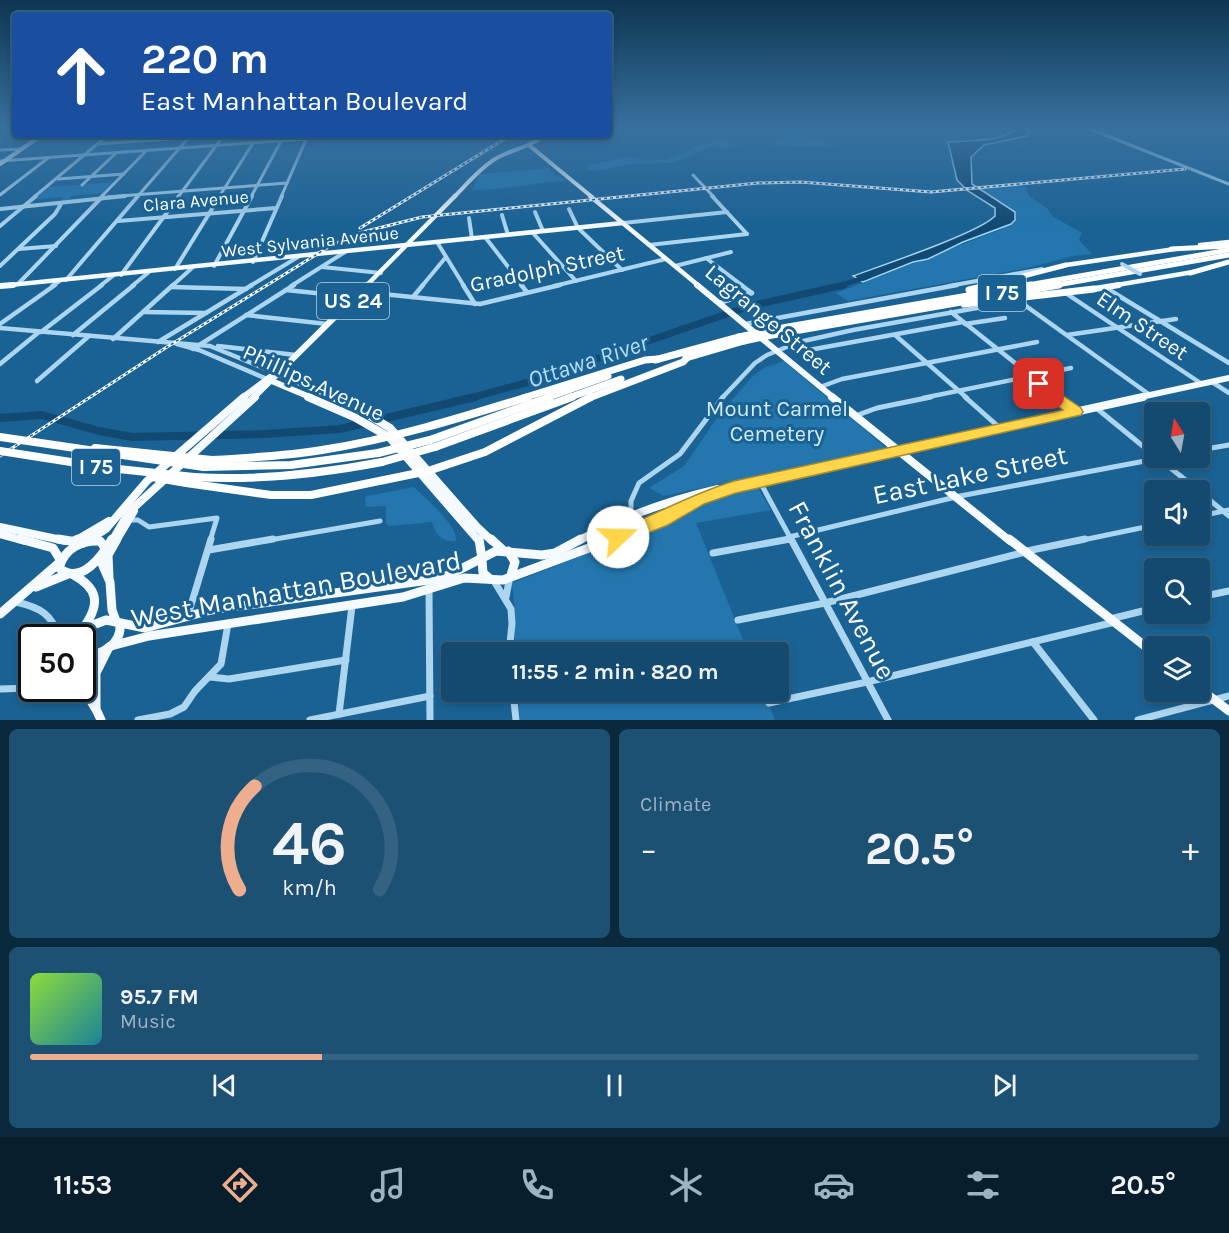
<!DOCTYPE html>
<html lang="en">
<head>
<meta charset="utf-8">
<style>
  :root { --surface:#144a6f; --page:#1d5174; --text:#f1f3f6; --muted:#9db3c3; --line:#336282; --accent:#eead8d }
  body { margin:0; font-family:Karla,sans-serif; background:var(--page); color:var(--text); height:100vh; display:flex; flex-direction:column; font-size:22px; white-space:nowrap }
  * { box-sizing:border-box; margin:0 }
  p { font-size:20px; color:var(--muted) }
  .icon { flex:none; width:33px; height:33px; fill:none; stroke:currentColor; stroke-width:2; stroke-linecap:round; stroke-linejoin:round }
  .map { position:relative; height:720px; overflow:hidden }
  .panel { display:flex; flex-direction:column; gap:9px; padding:9px; background:#0b293d; flex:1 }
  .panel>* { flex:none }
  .hud { position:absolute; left:12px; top:12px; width:600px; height:126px; border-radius:6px; box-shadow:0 3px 9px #0003,0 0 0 2px var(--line); background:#1a4fa0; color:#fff; overflow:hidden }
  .needle { width:39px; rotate:349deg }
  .fabs { position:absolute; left:1144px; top:402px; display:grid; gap:12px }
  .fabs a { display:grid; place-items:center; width:66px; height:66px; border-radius:6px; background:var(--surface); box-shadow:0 3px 9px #0003,0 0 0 2px var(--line); font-size:30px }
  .speed { position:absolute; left:18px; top:624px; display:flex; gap:12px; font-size:30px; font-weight:700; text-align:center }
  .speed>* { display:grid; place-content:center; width:78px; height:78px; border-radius:50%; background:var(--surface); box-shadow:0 3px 9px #0003,0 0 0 2px var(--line); line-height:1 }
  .speed .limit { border:3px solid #111; border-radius:9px; background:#fff; color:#111 }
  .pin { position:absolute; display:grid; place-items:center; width:51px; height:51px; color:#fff; margin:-26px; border-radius:12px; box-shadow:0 3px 9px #0006 }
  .me { position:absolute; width:66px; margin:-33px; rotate:69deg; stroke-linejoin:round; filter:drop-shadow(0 0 4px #0008) }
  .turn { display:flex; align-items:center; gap:21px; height:126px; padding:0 30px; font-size:27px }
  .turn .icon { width:78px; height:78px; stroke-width:2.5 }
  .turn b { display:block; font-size:42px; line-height:51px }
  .big { font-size:45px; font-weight:700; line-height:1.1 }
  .panel .widget { flex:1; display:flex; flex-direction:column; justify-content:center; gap:9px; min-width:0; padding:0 21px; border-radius:9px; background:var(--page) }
  .panel .dial { align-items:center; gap:0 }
  .dial svg { height:156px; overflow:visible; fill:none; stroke:var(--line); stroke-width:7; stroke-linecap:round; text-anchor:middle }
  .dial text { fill:var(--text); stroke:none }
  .song { display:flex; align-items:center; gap:18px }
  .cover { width:72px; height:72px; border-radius:9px; background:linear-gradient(135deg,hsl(90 70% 55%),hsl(190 70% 35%)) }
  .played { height:6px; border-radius:3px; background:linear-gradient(90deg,var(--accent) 25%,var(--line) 25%) }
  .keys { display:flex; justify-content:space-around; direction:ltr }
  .heat { display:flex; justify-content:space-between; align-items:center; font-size:33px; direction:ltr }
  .panel .tiles { flex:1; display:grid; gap:9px; grid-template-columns:1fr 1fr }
  .widget:last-child { grid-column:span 2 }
  .trip { position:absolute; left:441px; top:642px; width:348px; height:60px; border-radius:6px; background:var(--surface); box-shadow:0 3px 9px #0003,0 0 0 2px var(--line); font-weight:700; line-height:60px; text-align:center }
  .menu { display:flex; height:96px; justify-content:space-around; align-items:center; background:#081e2c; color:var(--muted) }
  .menu .icon { width:42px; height:42px }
  .menu .on { color:var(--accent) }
  .menu b { font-size:27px; color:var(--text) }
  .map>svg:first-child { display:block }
  .green { fill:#2376ae }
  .water { fill:#124972; stroke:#9fd2f2; stroke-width:1.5 }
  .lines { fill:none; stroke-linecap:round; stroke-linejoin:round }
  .river-far2 { stroke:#124972; stroke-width:5 }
  .river-far1 { stroke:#124972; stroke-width:7 }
  .river { stroke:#124972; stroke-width:8 }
  .minor-far4 { stroke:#acd5f0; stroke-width:3 }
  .minor-far3 { stroke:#acd5f0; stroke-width:4 }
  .minor-far2 { stroke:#acd5f0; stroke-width:4.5 }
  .minor-far1 { stroke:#acd5f0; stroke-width:5 }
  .minor { stroke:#acd5f0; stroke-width:7 }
  .major-far4 { stroke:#f5faff; stroke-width:4 }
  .major-far3 { stroke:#f5faff; stroke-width:4.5 }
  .major-far2 { stroke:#f5faff; stroke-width:6 }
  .major-far1 { stroke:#f5faff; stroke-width:8 }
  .major { stroke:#f5faff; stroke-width:9 }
  .highway-far2 { stroke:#fff; stroke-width:5 }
  .highway-far1 { stroke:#fff; stroke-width:7 }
  .highway { stroke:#fff; stroke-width:8 }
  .rail-casing { stroke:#fff; stroke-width:3 }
  .rail { stroke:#1a6294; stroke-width:1.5; stroke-dasharray:3; stroke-linecap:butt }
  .minor-bridge { stroke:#acd5f0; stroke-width:4 }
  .highway-bridge-far1 { stroke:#fff; stroke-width:7 }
  .highway-bridge { stroke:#fff; stroke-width:8 }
  .route { fill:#ffd54a; stroke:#a68a30; stroke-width:1.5 }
  .labels { text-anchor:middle; stroke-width:6; stroke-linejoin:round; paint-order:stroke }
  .far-street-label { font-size:18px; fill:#fff; stroke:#1a6294 }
  .shield { fill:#1a6294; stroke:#bad0df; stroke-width:1.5 }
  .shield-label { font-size:21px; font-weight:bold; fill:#fff }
  .street-label { font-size:22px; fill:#fff; stroke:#1a6294 }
  .park-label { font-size:22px; fill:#d3ebfb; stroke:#1a6294 }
  .water-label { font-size:24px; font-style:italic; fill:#b8def6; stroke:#1a6294 }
  .near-street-label { font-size:27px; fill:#fff; stroke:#1a6294 }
</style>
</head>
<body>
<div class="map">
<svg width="1229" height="720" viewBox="0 0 1229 720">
  <rect width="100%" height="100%" fill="#1a6294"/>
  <g class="green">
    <path d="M788,137L815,139L838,147L777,146L765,143Z"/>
    <path d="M712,140L732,141L740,144L726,149L711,147L672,163L631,164L595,171L588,169V165L631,156L644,160H664Z"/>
    <path d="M549,168L555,175L567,180L496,189L472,190L480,174Z"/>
    <path d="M113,182L102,193L71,196L68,201L60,202L64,197L35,199L49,187Z"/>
    <path d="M1025,185L1029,196L1048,209L1052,216L1082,233L1079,240L1092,254L1073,256L1028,268L848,301L836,293L1002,229L1012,212L1008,208L1009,207L980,189Z"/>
    <path d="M784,361L886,448L664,496L649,488L684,466L722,411L753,376L764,368Z"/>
    <path d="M757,486L771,510L696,523L748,652H514L515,611L512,583L650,529L698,503L721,494Z"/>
    <path d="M414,487C426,499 457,524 456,541C443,543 435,534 432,522L389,526L386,523V506L366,507L365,498L367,496Z"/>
    <path d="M517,692H763L775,720H520Z"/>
  </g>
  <path class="water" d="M1015,127H1025L1029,131L1027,136L984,145L971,157L972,184L1015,212V220L1011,224L963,242L928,259L913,262L863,282L853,276C880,266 979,233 995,216V208L968,191L957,180L948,142C969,140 999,143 1016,129Z"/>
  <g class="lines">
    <path class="river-far2" d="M839,286L866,277"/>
    <path class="river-far1" d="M470,398L529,382L750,306L844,285"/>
    <path class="river" d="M0,418L42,415L99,431L132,437L265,434L340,429L475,397"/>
    <g class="minor-far4">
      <path d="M1085,127L1229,184"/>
      <path d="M223,137L246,135"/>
      <path d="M38,138L79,135"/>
      <path d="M98,144L170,139"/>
      <path d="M0,150L22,149"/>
      <path d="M0,161L306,139"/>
      <path d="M693,175L714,197"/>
      <path d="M58,179L124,174"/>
      <path d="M82,185L115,154"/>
      <path d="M0,195L48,158"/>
      <path d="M34,197L108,135"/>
      <path d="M101,197L146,151"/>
      <path d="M107,197L287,183"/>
      <path d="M137,197L191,135"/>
      <path d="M178,197L224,135"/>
      <path d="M219,197L253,143"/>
      <path d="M251,197L281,141"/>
      <path d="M281,197L308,135"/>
    </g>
    <g class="minor-far3">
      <path d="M712,196L747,234"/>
      <path d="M0,209L125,196"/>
      <path d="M569,209L578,228L622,270"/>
      <path d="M535,212L543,231"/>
      <path d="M502,215L508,235"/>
      <path d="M469,218L472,239"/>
      <path d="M118,221L276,208"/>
      <path d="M623,223L727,212"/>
      <path d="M0,226L36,196"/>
      <path d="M532,232L576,281"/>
      <path d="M485,237L523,286"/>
      <path d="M437,242L464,286"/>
      <path d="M649,245L747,234"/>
      <path d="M19,249L56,246"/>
      <path d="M706,258L743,286"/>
      <path d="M253,262L282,196"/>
      <path d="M0,266L55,214L61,204"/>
      <path d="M214,266L252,196"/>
      <path d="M675,266L731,252"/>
      <path d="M322,267L381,273"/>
      <path d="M175,269L220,196"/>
      <path d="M121,275L179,196"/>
      <path d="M66,280L138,196"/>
      <path d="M18,284L103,196"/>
      <path d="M52,286L61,280"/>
      <path d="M100,286L114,275"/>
      <path d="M132,286L149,272"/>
      <path d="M172,286L192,268"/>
      <path d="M250,286L298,257"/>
      <path d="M291,286L345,252"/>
      <path d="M422,286L446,257"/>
      <path d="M554,286L666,259"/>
      <path d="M949,286L1042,269"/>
    </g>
    <g class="minor-far2">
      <path d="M463,285L475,304"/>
      <path d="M521,285L527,292"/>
      <path d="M741,285L752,293"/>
      <path d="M171,287L246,289"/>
      <path d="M1106,288L1229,363"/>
      <path d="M286,290L355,297"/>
      <path d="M363,292L480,304L560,285"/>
      <path d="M1067,294L1202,384"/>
      <path d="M413,297L423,285"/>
      <path d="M1019,301L1150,395"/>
      <path d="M719,303L752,293"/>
      <path d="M144,312L206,313"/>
      <path d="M951,312L1059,398"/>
      <path d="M246,315L327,324"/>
      <path d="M0,324L55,285"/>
      <path d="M745,324L957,285"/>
      <path d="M965,324L1005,318"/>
      <path d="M0,328L210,346L276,373"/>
      <path d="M41,332L102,285"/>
      <path d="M73,335L134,285"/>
      <path d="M895,335L967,398"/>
      <path d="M1067,335L1176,319"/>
      <path d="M113,339L173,285"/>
      <path d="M158,342L252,285"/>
      <path d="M801,342L809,350L963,322"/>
      <path d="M177,344L199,350L267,379"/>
      <path d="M218,346L296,355"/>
      <path d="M193,349L294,285"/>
      <path d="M0,364L39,332"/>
      <path d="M37,381L89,336"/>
      <path d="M1212,382L1229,393"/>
      <path d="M820,387L842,379L1037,342"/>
      <path d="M722,398L755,363L767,355L799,342L853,330L1005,303"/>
      <path d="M923,398L1071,368"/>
    </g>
    <g class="minor-far1">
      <path d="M965,397L1000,428"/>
      <path d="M1057,397L1075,412"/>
      <path d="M1095,407L1155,456"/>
      <path d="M855,416L877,408L931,397"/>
      <path d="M1200,450L1229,445"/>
      <path d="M1158,458L1198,490"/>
      <path d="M760,482L792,541"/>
      <path d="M1200,492L1229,516"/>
      <path d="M631,516V501L639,483L680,454L723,397"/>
      <path d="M1200,516L1229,510"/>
      <path d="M129,520H138L149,527L217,518L210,541"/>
      <path d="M789,537L960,496L1161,458"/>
      <path d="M264,541L380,521"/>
      <path d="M782,541L791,539"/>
      <path d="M1078,541L1155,525"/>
    </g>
    <g class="minor">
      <path d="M791,539L888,720"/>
      <path d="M209,550L273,539"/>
      <path d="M1027,551L1085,539"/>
      <path d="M713,553L790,539"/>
      <path d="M494,581L511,609L512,624L509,652"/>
      <path d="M429,591L430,720"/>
      <path d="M506,597L510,576"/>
      <path d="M1200,597L1229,591"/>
      <path d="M16,602C38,607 54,614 58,638"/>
      <path d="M825,603L1025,552"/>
      <path d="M188,615L211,539"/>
      <path d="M1110,619L1155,608"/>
      <path d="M738,620L825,603"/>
      <path d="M1033,642L1094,720"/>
      <path d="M210,677L229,679L346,660"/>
      <path d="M0,689L32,688"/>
      <path d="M513,692L516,720"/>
      <path d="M769,703L867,682L1115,622"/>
      <path d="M339,714L352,606"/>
      <path d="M138,720L170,714L184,707L195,691L221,664L228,624"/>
      <path d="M310,720L430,696"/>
      <path d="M1138,720L1229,696"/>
    </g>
    <g class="major-far4">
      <path d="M530,146L592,197"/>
      <path d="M0,164L42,135"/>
      <path d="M454,197C467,184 479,169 495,159C512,149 528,148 546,135"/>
    </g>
    <g class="major-far3">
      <path d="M590,196L699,286"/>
      <path d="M1200,245L1229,242"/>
      <path d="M1066,265L1175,249"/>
      <path d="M0,286L623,223"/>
      <path d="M366,286L455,196"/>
      <path d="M1111,286L1193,272"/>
    </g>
    <g class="major-far2">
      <path d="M697,285L834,398"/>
      <path d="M0,286L13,285"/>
      <path d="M1094,289L1119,285"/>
      <path d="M276,373L336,398"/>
      <path d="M267,379L312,398"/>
      <path d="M242,398L270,377"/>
      <path d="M253,398L367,285"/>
      <path d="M1136,398L1229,378"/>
    </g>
    <g class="major-far1">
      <path d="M308,397L354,417L389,437L479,541"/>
      <path d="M333,397L352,405L390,428L477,527L492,541"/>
      <path d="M832,397L1010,541"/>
      <path d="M0,527L66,541"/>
      <path d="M0,534L25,541"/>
      <path d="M89,540L106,529L147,481L244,397"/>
      <path d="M75,541L109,521"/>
      <path d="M112,541L129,512L255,397"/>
      <path d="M116,541L134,511"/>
      <path d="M578,541C622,517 670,500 718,489"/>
      <path d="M609,541C652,524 691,501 734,487L1143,397"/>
    </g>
    <g class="major">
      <path d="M20,539L53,548L61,561"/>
      <path d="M58,539L83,543"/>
      <path d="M479,539L482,559"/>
      <path d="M491,539L503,550"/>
      <path d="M1009,539L1155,654"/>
      <path d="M74,541L78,539"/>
      <path d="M106,549L100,541C81,540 64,549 59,568C81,586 102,556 112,539"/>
      <path d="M508,551L515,562L511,575"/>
      <path d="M100,559L110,582L112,610L116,621"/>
      <path d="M482,560L483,573L490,579"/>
      <path d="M72,574C98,588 101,603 84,627"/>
      <path d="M109,578L108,555L117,539"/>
      <path d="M36,587L68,574"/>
      <path d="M0,614L59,563"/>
      <path d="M77,638L88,627L106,620L145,628L211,610L429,580L449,575L496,551L542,555L555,553L581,539"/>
      <path d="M111,646L149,636L403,597L464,578L503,580L613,539"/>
      <path d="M82,657C101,655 122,645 120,624"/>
      <path d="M82,677C86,700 93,700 101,720"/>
      <path d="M1200,689L1229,711"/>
      <path d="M96,708V673L109,647"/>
    </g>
    <g class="highway-far2">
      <path d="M1171,249L1229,246"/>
      <path d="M1190,273L1229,262"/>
      <path d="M984,286L1066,265"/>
      <path d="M1022,286L1229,250"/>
      <path d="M1051,286L1229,255"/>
    </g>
    <g class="highway-far1">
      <path d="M969,290L990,285"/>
      <path d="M964,304L1094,289"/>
      <path d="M771,330L1031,285"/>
      <path d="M777,334L1059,285"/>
      <path d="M686,358L744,341"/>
      <path d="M655,360L739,337"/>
      <path d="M523,398L645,360L658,359"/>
      <path d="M546,398L608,376"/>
      <path d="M568,398L621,379"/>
      <path d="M589,398L683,362L689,356"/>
    </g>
    <g class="highway">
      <path d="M430,440L550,397"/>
      <path d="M435,447L572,397"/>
      <path d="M212,460C249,458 286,456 322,450C392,439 460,418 528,397"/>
      <path d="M204,467L291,465L378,453"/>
      <path d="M194,477C258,481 319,474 382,462"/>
      <path d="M186,483L271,495H311L428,471L485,452L591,397"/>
    </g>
    <defs>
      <g id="rail">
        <path d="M360,228L511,135"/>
        <path d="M328,247L359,233L422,217L758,183L801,182L931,192L1185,169"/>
        <path d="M0,456L167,347L335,243"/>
      </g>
    </defs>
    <use href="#rail" class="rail-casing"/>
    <use href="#rail" class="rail"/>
    <path class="minor-bridge" d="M1122,264L1140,274"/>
    <g class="highway-bridge-far1">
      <path d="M739,337L771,330"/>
      <path d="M744,341L777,334"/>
    </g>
    <g class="highway-bridge">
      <path d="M0,437L204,467"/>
      <path d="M95,448L212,460"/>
      <path d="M0,451L109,468L194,477"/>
      <path d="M378,453L430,440"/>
      <path d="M382,462L435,447"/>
      <path d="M152,477L186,483"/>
    </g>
  </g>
  <linearGradient id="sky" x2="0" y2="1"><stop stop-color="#0e3651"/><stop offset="0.56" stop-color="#38719f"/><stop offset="1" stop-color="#38719f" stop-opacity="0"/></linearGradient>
  <rect width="1229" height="228" fill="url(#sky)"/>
  <path class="route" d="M1039,379L1081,408L1083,412L1081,415L736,493L704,504L668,525L625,542L618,544L612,542L609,537L612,532C653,516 691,494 734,481L1063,410L1034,387L1031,384L1034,381Z"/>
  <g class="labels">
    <g class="far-street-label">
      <text transform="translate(196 201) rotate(-5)" y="6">Clara Avenue</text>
      <text transform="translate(310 242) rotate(-6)" y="6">West Sylvania Avenue</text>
    </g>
    <g class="shield">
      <rect x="978" y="275" width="48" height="36" rx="4.5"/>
      <rect x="317" y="283" width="72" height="36" rx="4.5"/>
      <rect x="72" y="449" width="48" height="36" rx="4.5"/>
    </g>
    <g class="shield-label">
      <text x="1002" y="300">I 75</text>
      <text x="353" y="308">US 24</text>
      <text x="96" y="474">I 75</text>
    </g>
    <g class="street-label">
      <text transform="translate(547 268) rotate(-12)" y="8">Gradolph Street</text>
      <text transform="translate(769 319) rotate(40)" y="8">Lagrange Street</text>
      <text transform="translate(1143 325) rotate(34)" y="8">Elm Street</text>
      <text transform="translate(314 382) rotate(25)" y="8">Phillips Avenue</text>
    </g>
    <g class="park-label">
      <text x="777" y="416">Mount Carmel<tspan x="777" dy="25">Cemetery</tspan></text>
    </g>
    <g class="water-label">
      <text transform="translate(588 361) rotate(-18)" y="8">Ottawa River</text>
    </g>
    <g class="near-street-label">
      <text transform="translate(970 475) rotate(-12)" y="9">East Lake Street</text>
      <text transform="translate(296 589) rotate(-10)" y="9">West Manhattan Boulevard</text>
      <text transform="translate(842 590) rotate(62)" y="9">Franklin Avenue</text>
    </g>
  </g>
</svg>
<div class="fabs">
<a><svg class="needle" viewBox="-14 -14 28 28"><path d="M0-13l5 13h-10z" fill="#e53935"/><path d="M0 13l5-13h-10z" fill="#9db3c3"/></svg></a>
<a><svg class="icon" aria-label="sound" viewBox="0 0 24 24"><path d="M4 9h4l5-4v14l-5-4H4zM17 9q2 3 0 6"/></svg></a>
<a><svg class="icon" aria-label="search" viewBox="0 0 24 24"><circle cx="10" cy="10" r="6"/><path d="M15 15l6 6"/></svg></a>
<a><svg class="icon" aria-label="layers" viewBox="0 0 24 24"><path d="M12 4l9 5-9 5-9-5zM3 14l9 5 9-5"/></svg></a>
</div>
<div class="speed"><div class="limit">50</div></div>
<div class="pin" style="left:1039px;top:384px;background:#d93025"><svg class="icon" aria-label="arrive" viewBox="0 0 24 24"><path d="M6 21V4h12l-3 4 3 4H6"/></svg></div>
<svg class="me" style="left:618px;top:537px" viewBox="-20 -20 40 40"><circle r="19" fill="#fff"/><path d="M0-13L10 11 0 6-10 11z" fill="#ffd54a"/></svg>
<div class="trip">11:55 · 2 min · 820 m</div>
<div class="hud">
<div class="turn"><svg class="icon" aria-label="ahead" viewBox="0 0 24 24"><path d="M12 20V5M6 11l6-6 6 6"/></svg><div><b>220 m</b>East Manhattan Boulevard</div></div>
</div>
</div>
<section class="panel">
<div class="tiles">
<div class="widget dial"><svg viewBox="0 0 100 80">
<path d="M14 69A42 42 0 1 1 86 69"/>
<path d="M14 69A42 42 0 0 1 22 16" stroke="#eead8d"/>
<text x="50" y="56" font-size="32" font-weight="700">46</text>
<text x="50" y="72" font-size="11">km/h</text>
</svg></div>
<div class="widget"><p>Climate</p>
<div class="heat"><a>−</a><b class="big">20.5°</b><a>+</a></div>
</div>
<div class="widget">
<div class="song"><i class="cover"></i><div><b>95.7 FM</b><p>Music</p></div></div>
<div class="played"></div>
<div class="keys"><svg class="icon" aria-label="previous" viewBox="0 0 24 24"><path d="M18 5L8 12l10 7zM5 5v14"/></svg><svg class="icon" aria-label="pause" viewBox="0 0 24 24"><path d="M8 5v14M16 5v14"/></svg><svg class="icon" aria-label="next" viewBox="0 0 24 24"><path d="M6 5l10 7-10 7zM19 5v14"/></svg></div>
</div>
</div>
</section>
<nav class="menu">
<b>11:53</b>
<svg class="icon on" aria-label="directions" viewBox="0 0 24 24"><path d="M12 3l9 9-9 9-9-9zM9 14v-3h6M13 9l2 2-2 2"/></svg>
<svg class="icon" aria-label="music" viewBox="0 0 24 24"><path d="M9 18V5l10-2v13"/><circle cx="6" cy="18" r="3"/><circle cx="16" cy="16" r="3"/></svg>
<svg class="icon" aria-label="phone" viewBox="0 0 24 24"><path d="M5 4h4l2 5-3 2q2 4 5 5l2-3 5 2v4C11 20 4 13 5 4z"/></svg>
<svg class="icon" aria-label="climate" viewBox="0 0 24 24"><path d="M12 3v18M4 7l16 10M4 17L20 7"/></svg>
<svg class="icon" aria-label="car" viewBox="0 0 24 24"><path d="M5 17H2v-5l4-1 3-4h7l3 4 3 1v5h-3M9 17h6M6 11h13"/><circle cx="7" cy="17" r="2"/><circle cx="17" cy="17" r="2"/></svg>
<svg class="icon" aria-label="filters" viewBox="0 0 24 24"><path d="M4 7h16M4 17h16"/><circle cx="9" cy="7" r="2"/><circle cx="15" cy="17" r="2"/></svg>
<b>20.5°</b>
</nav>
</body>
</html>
